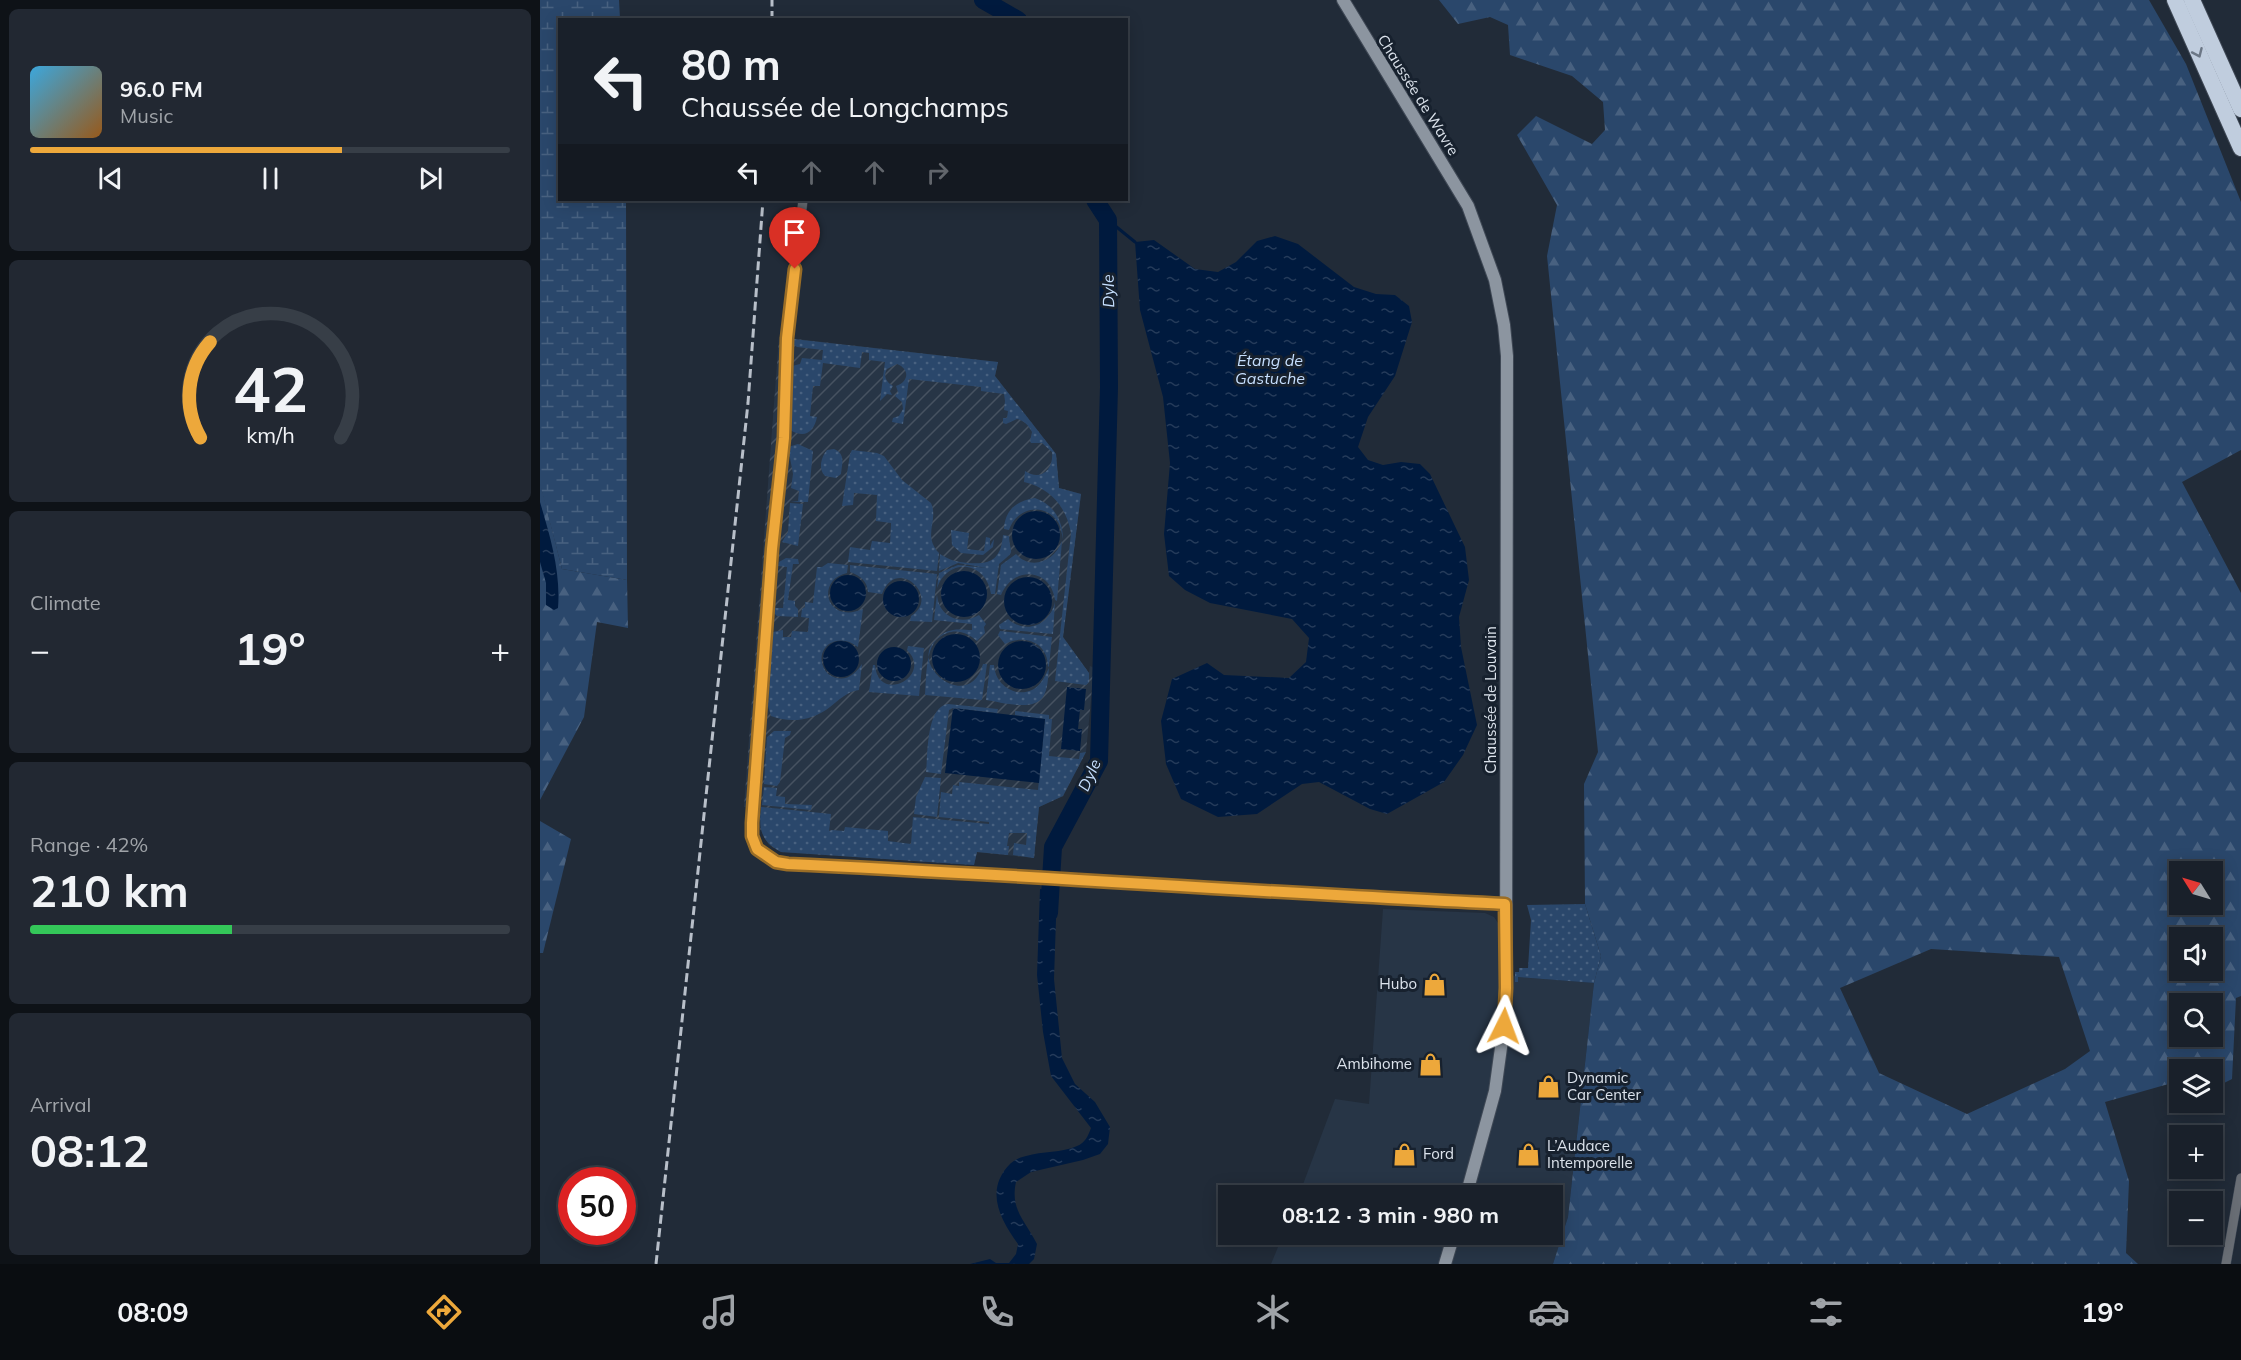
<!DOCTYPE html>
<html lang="en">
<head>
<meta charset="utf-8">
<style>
  :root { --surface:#19202a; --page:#222832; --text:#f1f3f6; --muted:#9fa3a8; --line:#373e47; --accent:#eda83b }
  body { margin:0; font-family:Mulish,sans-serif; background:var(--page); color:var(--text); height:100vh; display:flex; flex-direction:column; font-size:22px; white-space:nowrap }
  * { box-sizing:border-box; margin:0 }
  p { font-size:20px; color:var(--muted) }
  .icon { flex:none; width:33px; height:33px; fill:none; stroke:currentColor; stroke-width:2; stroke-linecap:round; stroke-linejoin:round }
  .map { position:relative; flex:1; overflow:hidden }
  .sheet { display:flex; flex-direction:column; gap:9px; padding:9px; background:#0e1217; width:540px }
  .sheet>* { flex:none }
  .guide { position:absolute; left:18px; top:18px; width:570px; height:183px; border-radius:0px; box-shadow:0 3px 15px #0003,0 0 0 2px var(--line); background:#19202a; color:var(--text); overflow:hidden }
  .needle { width:39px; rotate:307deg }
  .fabs { position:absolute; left:1629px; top:861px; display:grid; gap:12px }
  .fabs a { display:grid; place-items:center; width:54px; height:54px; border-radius:0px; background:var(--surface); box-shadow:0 3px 15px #0003,0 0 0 2px var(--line); font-size:30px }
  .speed { position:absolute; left:18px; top:1167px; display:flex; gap:12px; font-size:30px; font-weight:700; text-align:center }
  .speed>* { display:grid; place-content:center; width:78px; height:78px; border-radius:50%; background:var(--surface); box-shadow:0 3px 15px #0003,0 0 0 2px var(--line); line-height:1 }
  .speed .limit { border:9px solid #d22; background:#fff; color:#111 }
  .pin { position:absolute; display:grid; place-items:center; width:51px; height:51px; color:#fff; margin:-62px -26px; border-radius:50% 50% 50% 0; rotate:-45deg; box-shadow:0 0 6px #0007 }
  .pin .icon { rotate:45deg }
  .me { position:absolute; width:66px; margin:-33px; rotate:3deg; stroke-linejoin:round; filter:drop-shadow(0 0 4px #0008) }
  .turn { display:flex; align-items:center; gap:21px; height:126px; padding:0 24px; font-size:27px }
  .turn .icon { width:78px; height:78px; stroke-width:2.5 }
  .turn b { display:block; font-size:42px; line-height:51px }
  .lanes { display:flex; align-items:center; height:57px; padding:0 24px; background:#0003; justify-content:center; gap:30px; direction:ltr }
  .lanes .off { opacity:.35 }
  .big { font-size:45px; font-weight:700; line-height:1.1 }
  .sheet .widget { flex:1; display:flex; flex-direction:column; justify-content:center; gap:9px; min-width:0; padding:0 21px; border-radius:9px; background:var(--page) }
  .sheet .dial { align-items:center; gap:0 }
  .dial svg { height:156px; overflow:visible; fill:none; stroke:var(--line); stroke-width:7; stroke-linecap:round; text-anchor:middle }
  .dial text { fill:var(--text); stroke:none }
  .song { display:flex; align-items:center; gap:18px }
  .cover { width:72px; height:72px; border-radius:9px; background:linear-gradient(135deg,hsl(200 70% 55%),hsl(30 70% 35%)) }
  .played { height:6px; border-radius:3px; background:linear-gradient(90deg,var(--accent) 65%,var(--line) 65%) }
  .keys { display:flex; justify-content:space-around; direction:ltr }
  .heat { display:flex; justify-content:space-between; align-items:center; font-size:33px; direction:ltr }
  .charge { height:9px; border-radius:4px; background:linear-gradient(90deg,#34c759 42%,var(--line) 0) }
  .trip { position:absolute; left:678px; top:1185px; width:345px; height:60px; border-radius:0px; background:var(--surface); box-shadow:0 3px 15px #0003,0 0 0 2px var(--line); font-weight:700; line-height:60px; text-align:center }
  .dock { display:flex; height:96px; justify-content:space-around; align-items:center; background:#0a0d11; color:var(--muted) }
  .dock .icon { width:42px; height:42px }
  .dock .on { color:var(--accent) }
  .dock b { font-size:27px; color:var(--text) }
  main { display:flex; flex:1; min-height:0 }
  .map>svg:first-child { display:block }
  .built { fill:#273546 }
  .industrial { fill:url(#industrial-furrows) }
  .grass { fill:url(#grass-dots) }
  .forest { fill:url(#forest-firs); fill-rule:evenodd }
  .wetland { fill:url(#wetland-marsh) }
  .water { fill:url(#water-ripples) }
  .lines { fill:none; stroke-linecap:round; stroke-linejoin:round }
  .stream { stroke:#001a3e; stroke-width:3 }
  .river { stroke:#001a3e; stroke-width:18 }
  .street-casing { stroke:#3f4855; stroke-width:10 }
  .secondary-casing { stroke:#3f4855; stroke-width:14 }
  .highway-casing { stroke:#3f4855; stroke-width:18 }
  .street { stroke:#696e75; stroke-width:9 }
  .secondary { stroke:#8c95a0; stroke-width:12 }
  .highway { stroke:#c0cdde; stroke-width:16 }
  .rail { stroke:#b8bfc9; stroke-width:3; stroke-dasharray:9 4.5; stroke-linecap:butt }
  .oneway { stroke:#6c7786 }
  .route-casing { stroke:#9a6d26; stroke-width:15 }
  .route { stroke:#eda83b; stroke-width:10 }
  .labels { text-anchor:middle; stroke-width:6; stroke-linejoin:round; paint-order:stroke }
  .street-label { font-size:15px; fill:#dce3ec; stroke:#17212e }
  .poi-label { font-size:15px; fill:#dce3ec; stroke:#17212e; text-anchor:start }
  .water-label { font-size:16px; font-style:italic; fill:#c6dffe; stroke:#17212e }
</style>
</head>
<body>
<main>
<section class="sheet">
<div class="widget">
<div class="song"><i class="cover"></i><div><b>96.0 FM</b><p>Music</p></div></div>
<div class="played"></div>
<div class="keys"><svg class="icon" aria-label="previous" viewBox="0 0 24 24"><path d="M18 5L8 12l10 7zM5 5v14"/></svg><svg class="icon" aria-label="pause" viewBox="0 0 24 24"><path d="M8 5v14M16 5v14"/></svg><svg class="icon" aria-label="next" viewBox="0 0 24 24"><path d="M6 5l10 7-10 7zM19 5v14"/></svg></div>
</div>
<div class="widget dial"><svg viewBox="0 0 100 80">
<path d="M14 69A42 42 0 1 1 86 69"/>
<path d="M14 69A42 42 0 0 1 19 20" stroke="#eda83b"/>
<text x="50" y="56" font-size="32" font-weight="700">42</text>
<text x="50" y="72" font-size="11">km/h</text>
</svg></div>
<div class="widget"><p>Climate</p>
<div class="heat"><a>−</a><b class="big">19°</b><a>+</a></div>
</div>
<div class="widget"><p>Range · 42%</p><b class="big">210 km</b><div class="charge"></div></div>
<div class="widget"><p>Arrival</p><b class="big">08:12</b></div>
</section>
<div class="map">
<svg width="1701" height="1264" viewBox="0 0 1701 1264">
  <defs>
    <pattern id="industrial-furrows" width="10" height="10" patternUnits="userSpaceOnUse" patternTransform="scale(1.5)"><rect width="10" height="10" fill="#273546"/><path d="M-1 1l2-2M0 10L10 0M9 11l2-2" fill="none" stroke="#465261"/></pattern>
    <pattern id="grass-dots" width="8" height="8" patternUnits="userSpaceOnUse" patternTransform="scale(1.5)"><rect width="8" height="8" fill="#2a476b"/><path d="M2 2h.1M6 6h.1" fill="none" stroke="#486180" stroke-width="1.8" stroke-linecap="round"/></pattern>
    <pattern id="forest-firs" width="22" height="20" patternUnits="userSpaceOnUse" patternTransform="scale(1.5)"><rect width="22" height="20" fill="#2a476b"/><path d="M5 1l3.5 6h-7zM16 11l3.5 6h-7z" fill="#486180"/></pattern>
    <pattern id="wetland-marsh" width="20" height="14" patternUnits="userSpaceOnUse" patternTransform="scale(1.5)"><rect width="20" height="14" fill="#2a476b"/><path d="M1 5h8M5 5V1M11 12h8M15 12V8" fill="none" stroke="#486180"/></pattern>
    <pattern id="water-ripples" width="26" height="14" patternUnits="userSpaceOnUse" patternTransform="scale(1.5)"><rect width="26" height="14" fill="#001a3e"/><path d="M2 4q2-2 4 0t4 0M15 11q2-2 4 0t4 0" fill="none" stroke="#253b5a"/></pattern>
  </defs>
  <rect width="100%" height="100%" fill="#212b38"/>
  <path class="built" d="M843,909L945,913L954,917L960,926L959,971L978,977L1054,983L1028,1217L1013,1264H731L743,1235L1012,1234V1196L759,1195L795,1099L829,1104Z"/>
  <path class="industrial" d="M239,337L458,362L455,376L516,454L519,488L541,494L523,637L549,673L550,666L554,668L546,752L523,796L499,807L494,858L437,852L434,865L241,852L229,845L219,827L221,808L204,807Z"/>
  <g class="grass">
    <path d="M253,339L458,362L455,376L516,454L519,488L541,494L523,637L549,673V682L546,685L515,681L531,533C526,506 510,488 484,482L485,471C501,482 514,469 512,452L502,443H491L490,441L492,432C488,425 485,421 477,419L466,424L463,423V418H467L468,411L464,410L465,401L464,394L441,391V387L369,379L363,424L352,422L353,418L359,416L363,409L362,402L355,396L358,392L356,386C369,382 370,369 357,364L347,369C343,376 346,382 353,386L350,391L352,395L347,394L340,401L345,362L329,360V353L322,352L320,368L283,363L280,386H273L270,416L277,417C274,432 265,439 250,430L249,423L252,366L260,364L262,358L282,360L283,350L257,347L254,345Z"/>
    <path d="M258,444L273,451L268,502H251L258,501L259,491L251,488L253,474L248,447Z"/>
    <path d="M294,449C306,454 302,464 301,474L296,478L285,476C278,469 281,457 287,450Z"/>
    <path d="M312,450L337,453L344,456L362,480L391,503C399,521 382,535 399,553L397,571L308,562L310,547L330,550L332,541L350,543L351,525V523L336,521L337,495L314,493L313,505L302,506L310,454Z"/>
    <path d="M495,498C513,504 523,520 523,539C522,535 521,527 518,522C504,501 476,508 469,530L464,529C465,510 476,501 495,498Z"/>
    <path d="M250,503L263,504L258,546L242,542L248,532Z"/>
    <path d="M411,530L429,533L427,549L444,551L446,537L450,538V546L454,539L453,547L443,555L421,553L412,545Z"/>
    <path d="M463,535L469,536C470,556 477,549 459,564L455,594H451C446,561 408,557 397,588L399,573L418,565L447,568L418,563L399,571L400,554C409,560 417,562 428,563C451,565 461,559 463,535Z"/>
    <path d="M522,541L517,601L515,600C511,568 473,565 461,595L457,594L461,565L476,554C491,571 515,561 522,541Z"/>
    <path d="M246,558L258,559L259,564H253L248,600L255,601V606L258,609V617L237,616L234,613L235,608H243L247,567L238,566L239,562Z"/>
    <path d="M288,563L308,565L307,573C275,580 286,625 323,609L318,647C296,629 269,651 288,674C303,684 314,676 322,664L319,690C308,691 299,700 290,707C274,720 251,724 231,716L228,706L233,632L243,630V637H251L252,631L268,632L269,618L261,617L262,609L265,607V602L273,603L277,567H282Z"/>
    <path d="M310,565L397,574L392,622L370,621L371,616C402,597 356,555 342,594L328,592C327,581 321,576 310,572Z"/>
    <path d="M397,594C398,617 421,626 439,615L446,624L444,627L445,633L437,641C428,633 418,629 407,633C355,655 428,719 443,664H447L442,700L385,695C387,672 384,635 413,630C419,629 426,630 432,630V624L394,620Z"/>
    <path d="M515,602L513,634L460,629L459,625L468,619C486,635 510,625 515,602Z"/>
    <path d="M460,631L512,637L509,666L508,667C508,642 484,634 465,644L458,635Z"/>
    <path d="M368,646L384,648L379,696L329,692L333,665H335C338,705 394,676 367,650Z"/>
    <path d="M450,665H454C455,684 474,698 492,690C502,685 505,675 509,668C508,678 508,689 503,697C493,712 461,702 446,700Z"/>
    <path d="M408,704L458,709L457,713L413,708L409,710L401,774L386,772C388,754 386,707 408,704Z"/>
    <path d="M475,711L509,715V719H512L509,756L539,759L540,753L546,752L523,796L499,807L494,858L473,855L474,843L486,845L487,833H469L467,846H469L468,855L437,852L434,865L241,852C220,841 219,829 221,807L291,814L289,831L292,830L304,831L305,827L348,831V841L371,844L373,817L449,824V822L399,817L401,792L412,794L413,785L419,786V782L498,790L505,719L475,715Z"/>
    <path d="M234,731H251L250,735L245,738L240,782L237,786L224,784L227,737Z"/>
    <path d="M385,777L401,778L397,817L374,814L376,797Z"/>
    <path d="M224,787L237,788L236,796L245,797V804L272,805L271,810L222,805Z"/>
    <path d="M1045,904L1061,956L1054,983L978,977V982H975V972H979V968H988L991,920L987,905Z"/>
  </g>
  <g class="forest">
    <path d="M899,0H1609L1646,64L1701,202V450L1642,482L1701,593V996L1696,998L1692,1079L1678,1086L1673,1085L1672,1070H1640L1639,1084L1632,1083L1565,1102L1589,1181L1586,1253L1598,1264H1013L1028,1217L1054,983L1061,956L1045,904L1044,784L1058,752L1007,256L1017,205L977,135L996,116L1052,144L1065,130L1063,102L1032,76L970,55L968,25L950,17L918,24ZM1640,872H1672V904H1640ZM1640,938H1672V970H1640ZM1391,949L1519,957L1550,1051L1525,1069L1427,1114L1339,1073L1300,988ZM1640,1004H1672V1036H1640Z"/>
    <path d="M0,482L22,569L87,580L88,628L57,622L44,717L0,800Z"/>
    <path d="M0,821L31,839L3,953H0Z"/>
  </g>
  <path class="wetland" d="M0,0H79L80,19L20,20V200H86L87,580L22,569L0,484Z"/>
  <g class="water">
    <path d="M735,236L758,244L814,287L836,294L855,295L869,306L872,322L855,376L828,417L818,447L828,460L843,465L861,462L880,464L890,474L925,547L929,580L919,617L921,647L937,725L923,755L904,782L847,814L830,809L779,782L762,784L717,814L678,817L641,799L626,764L621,721L632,679L667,663L684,675L749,678L766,662L769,638L752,619L670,603L645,590L629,576L624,534L630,463L623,397L600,310L595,242L614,240L655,269L678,272L696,262L717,241Z"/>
    <path d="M0,502C10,536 21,572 18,608L14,610L6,605V583L0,562Z"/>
    <circle cx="496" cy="535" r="24"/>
    <circle cx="424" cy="594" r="23"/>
    <circle cx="308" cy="593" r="18"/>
    <circle cx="488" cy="601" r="24"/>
    <circle cx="361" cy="599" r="18"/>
    <circle cx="416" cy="658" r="24"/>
    <circle cx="301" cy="659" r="18"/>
    <circle cx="482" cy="665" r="24"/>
    <circle cx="354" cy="664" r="17"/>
    <path d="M527,687L546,689L544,710H540L538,729H542L540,751L521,749Z"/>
    <path d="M413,708L505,719L499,783L405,773Z"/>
    <path d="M500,889L517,890L514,979L522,1058L535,1084L555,1102L570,1127L568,1144L560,1154L543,1160L491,1172L476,1182C470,1210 485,1220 497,1244L494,1259L489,1264H430L450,1259L456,1263H469L476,1254L478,1244C462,1222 447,1196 464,1171C470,1163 476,1158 486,1156C502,1151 522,1153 537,1146C545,1143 548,1136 551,1128L511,1076L503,1032L497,975Z"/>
  </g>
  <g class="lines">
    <path class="stream" d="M568,220L595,242"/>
    <g class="river">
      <path d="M443,0L478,20"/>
      <path d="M509,913L513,847L559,761L569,387L568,220L555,200"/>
    </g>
    <defs>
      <g id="street">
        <path d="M263,200L247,338L244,438L232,549L212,807C211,839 212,857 248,864L453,873L497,879L965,904"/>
        <path d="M1686,1264L1701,1178"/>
      </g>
      <g id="secondary">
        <path d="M803,0L928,206L955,280L964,325L967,356L966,988L964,1026L955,1091L926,1196"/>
        <path d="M905,1264L914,1234"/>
      </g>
      <g id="highway">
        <path d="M1635,0L1701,148"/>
        <path d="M1652,0L1701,109"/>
      </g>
    </defs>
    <use href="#street" class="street-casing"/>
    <use href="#secondary" class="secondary-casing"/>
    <use href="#highway" class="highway-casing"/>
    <use href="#street" class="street"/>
    <use href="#secondary" class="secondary"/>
    <use href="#highway" class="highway"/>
    <g class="rail">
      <path d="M232,20V0"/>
      <path d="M116,1264L208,403L223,200"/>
    </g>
  </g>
  <defs><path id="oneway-chevron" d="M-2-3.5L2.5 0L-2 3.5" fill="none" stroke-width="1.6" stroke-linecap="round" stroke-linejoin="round" transform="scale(1.5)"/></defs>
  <use class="oneway" href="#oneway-chevron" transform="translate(1658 53) rotate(66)"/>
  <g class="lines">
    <defs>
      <path id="route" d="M255,269L247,338L244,438L232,549L212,823V836L217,849L236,862L248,864C487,875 726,893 965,904L966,988L964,1026"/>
    </defs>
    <use href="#route" class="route-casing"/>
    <use href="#route" class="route"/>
  </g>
  <defs>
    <symbol id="shop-bare" viewBox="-9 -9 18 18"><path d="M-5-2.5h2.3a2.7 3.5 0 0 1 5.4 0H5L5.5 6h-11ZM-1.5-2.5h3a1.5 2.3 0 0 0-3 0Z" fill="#eda83b" stroke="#17212e" stroke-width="2.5" paint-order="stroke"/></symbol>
  </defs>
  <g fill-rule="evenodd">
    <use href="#shop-bare" x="878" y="968" width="33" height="33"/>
    <use href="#shop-bare" x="874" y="1048" width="33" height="33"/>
    <use href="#shop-bare" x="992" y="1070" width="33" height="33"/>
    <use href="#shop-bare" x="848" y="1138" width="33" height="33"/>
    <use href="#shop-bare" x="972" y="1138" width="33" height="33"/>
  </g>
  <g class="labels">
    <g class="street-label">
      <text transform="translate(878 95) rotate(58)" y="5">Chaussée de Wavre</text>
      <text transform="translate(951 700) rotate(-90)" y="5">Chaussée de Louvain</text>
    </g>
    <g class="poi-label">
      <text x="877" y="989" text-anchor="end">Hubo</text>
      <text x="872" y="1069" text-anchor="end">Ambihome</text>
      <text x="1027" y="1083">Dynamic<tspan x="1027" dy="17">Car Center</tspan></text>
      <text x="1007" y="1151">L’Audace<tspan x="1007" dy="17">Intemporelle</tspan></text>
      <text x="883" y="1159">Ford</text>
    </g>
    <g class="water-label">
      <text transform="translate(568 291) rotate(-91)" y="6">Dyle</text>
      <text x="730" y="366">Étang de<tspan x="730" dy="18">Gastuche</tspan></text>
      <text transform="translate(549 775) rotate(-66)" y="6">Dyle</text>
    </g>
  </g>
</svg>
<div class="fabs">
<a><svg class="needle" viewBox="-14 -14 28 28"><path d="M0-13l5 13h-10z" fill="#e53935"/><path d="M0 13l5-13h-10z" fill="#9fa3a8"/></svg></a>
<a><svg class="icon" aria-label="sound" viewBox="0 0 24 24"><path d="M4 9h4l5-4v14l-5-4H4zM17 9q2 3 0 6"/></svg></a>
<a><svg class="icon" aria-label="search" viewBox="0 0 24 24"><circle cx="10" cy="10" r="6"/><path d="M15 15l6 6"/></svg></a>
<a><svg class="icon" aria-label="layers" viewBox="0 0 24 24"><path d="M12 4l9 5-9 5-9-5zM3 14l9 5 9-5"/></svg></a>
<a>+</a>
<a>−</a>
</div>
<div class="speed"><div class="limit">50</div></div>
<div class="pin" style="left:255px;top:269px;background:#d93025"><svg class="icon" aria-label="arrive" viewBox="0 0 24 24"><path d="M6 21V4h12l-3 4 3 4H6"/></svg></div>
<svg class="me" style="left:964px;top:1026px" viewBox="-20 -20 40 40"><path d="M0-17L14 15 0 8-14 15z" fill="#eda83b" stroke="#fff" stroke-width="4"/></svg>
<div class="trip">08:12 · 3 min · 980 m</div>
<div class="guide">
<div class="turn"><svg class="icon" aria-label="left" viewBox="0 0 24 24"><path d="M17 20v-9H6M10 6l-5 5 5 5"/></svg><div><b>80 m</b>Chaussée de Longchamps</div></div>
<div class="lanes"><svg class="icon" aria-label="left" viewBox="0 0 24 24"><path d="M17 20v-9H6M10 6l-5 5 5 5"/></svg><svg class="icon off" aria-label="ahead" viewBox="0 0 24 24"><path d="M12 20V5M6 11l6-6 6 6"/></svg><svg class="icon off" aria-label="ahead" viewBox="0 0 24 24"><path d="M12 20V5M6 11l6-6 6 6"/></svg><svg class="icon off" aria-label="right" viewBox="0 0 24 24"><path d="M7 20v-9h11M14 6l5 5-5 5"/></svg></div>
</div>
</div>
</main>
<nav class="dock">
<b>08:09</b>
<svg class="icon on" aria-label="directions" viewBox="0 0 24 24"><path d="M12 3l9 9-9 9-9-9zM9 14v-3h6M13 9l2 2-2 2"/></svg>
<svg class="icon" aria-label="music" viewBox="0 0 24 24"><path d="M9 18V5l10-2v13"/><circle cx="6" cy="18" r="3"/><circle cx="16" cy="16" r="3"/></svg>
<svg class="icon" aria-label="phone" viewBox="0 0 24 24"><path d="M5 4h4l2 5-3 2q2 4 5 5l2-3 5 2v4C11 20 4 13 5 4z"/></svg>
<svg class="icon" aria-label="climate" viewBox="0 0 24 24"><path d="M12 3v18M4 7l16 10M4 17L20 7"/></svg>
<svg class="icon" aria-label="car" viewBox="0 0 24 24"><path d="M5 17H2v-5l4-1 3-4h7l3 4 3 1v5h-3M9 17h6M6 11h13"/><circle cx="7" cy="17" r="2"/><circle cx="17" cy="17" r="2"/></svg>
<svg class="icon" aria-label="filters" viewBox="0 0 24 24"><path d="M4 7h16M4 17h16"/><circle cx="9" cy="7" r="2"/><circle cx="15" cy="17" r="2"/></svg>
<b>19°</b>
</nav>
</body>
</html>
